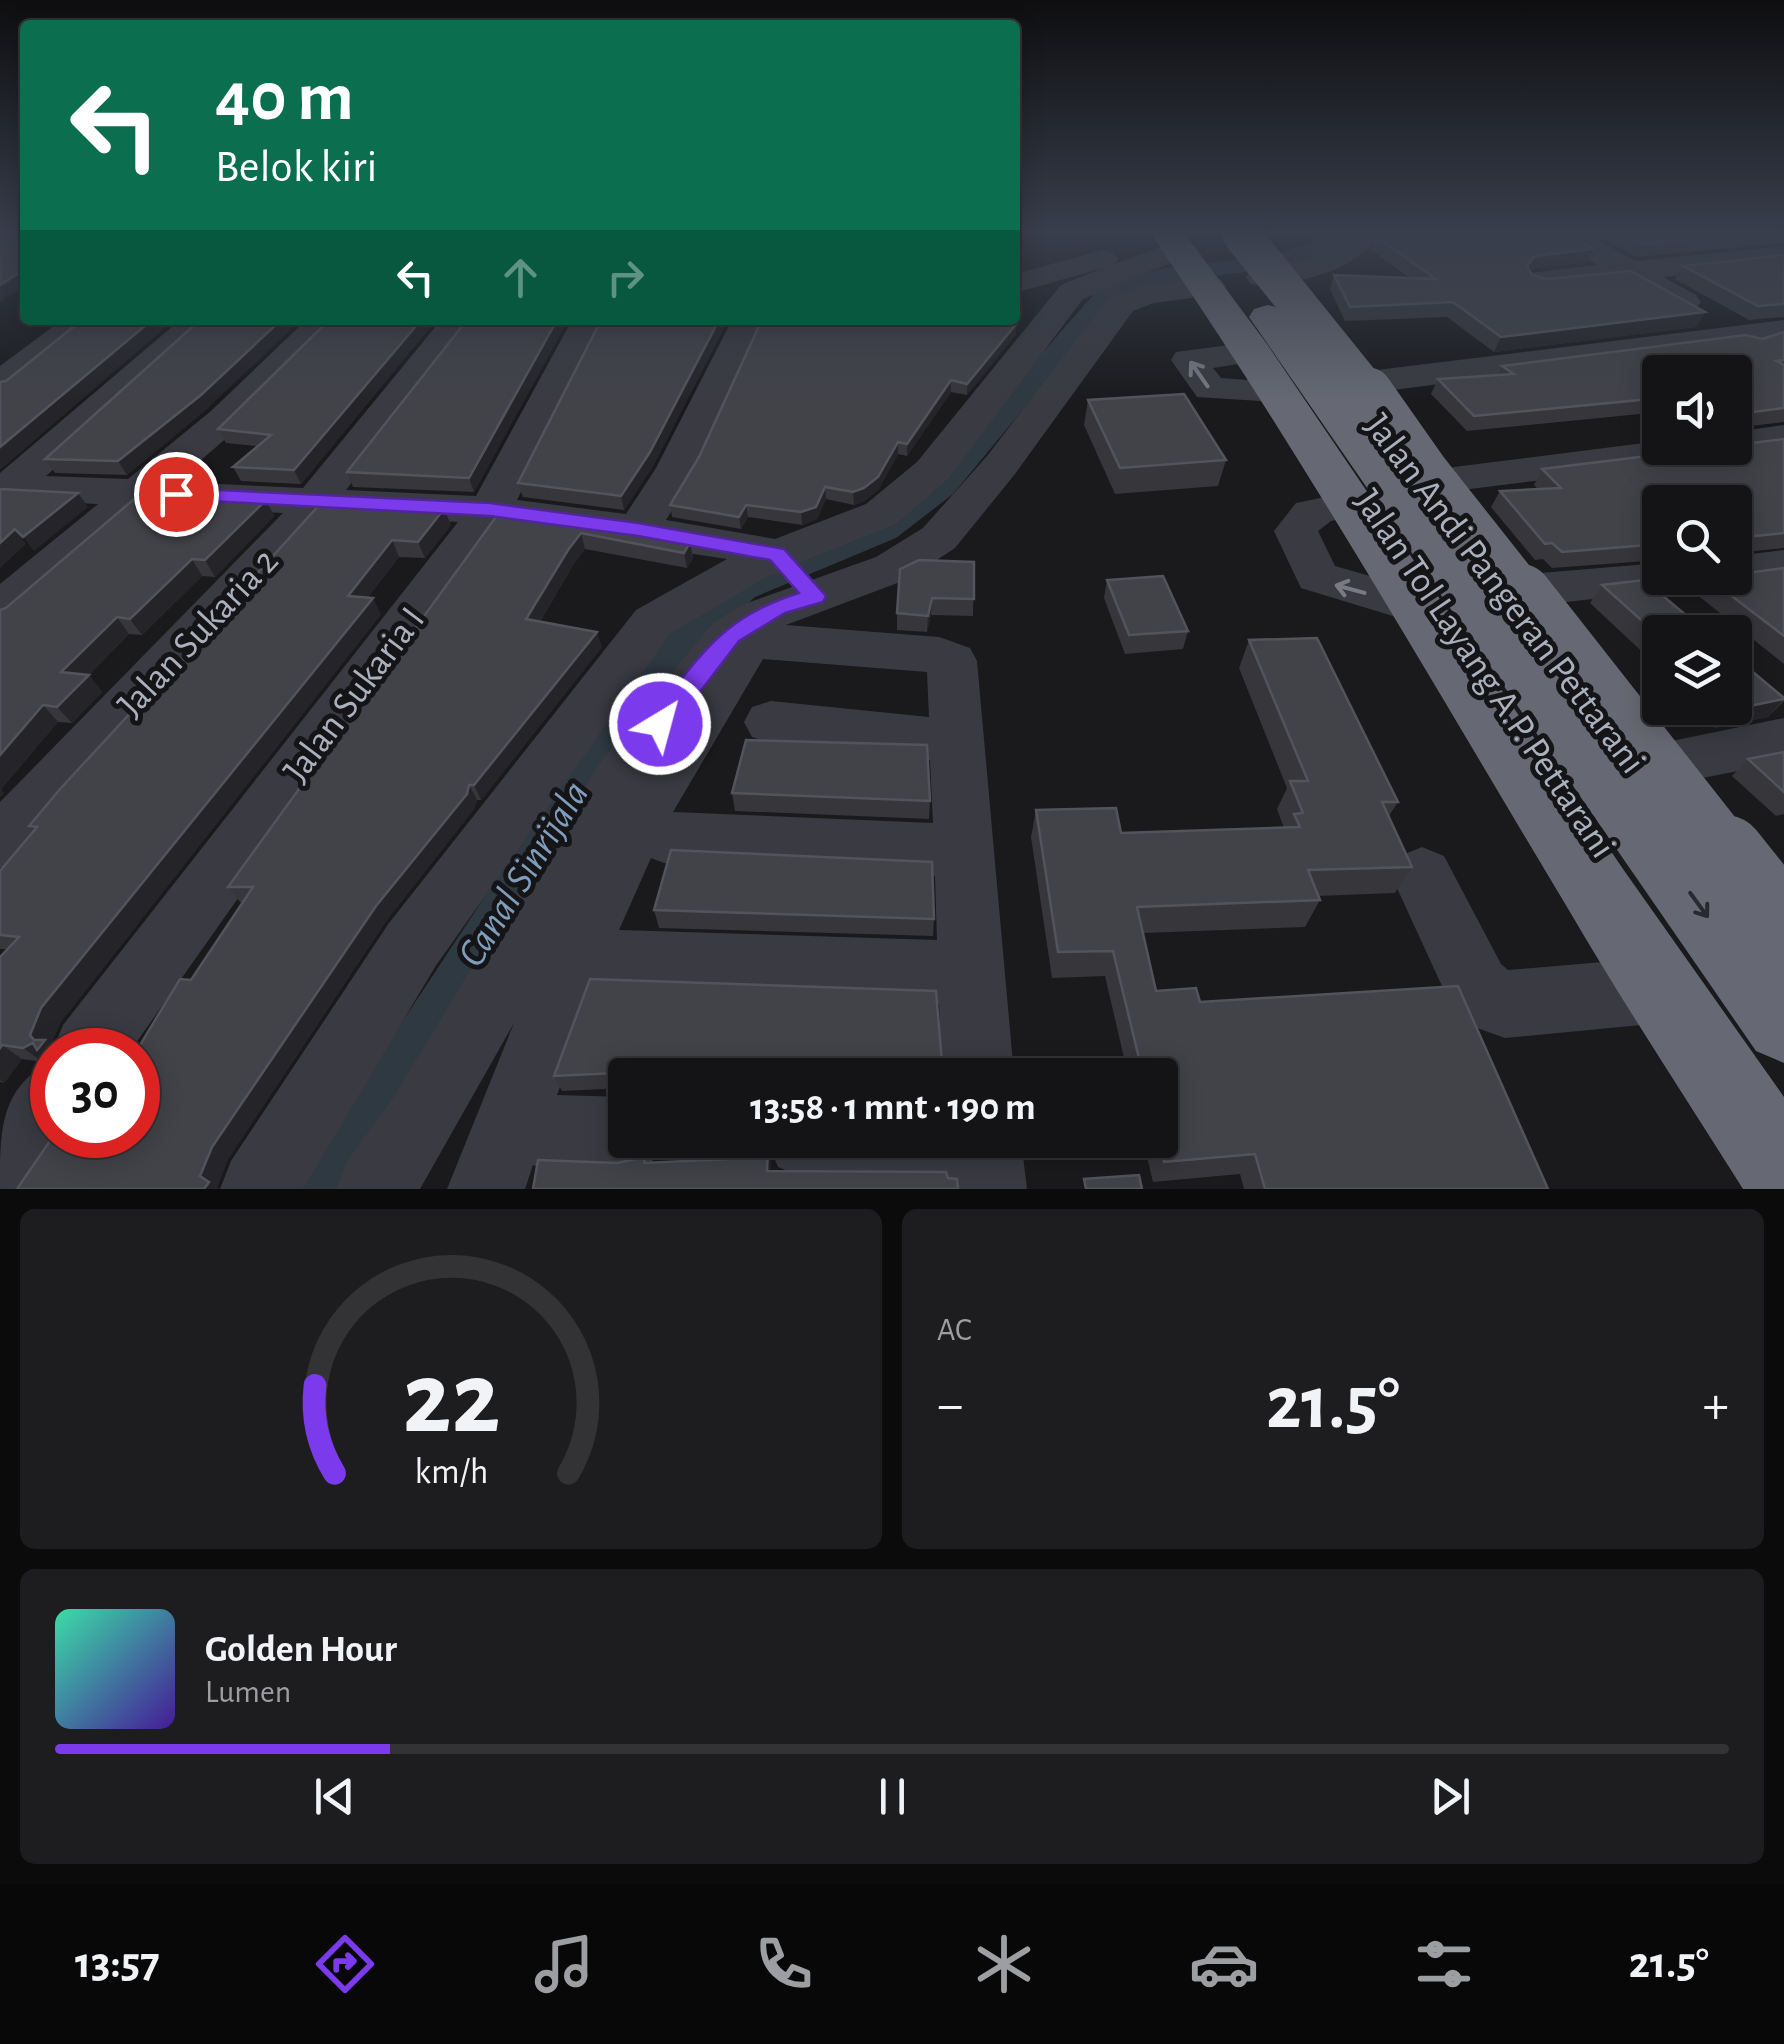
<!DOCTYPE html>
<html lang="id">
<head>
<meta charset="utf-8">
<style>
  :root { --surface:#141416; --page:#1d1d1f; --text:#f1f3f6; --muted:#9d9ea1; --line:#333335; --accent:#7c3aed }
  body { margin:0; font-family:"Alegreya Sans",sans-serif; background:var(--page); color:var(--text); height:100vh; display:flex; flex-direction:column; font-size:38px; white-space:nowrap }
  * { box-sizing:border-box; margin:0 }
  p { font-size:32px; color:var(--muted) }
  .icon { flex:none; width:55px; height:55px; fill:none; stroke:currentColor; stroke-width:2; stroke-linecap:round; stroke-linejoin:round }
  .map { position:relative; height:1189px; overflow:hidden }
  .details { display:flex; flex-direction:column; gap:20px; padding:20px; background:#0b0b0c; flex:1 }
  .details>* { flex:none }
  .guide { position:absolute; left:20px; top:20px; width:1000px; height:305px; border-radius:10px; box-shadow:0 5px 25px #0003,0 0 0 2px var(--line); background:#0b6e4f; color:#fff; overflow:hidden }
  .buttons { position:absolute; left:1642px; top:355px; display:grid; gap:20px }
  .buttons a { display:grid; place-items:center; width:110px; height:110px; border-radius:10px; background:var(--surface); box-shadow:0 5px 25px #0003,0 0 0 2px var(--line); font-size:50px }
  .speed { position:absolute; left:30px; top:1028px; display:flex; gap:20px; font-size:50px; font-weight:700; text-align:center }
  .speed>* { display:grid; place-content:center; width:130px; height:130px; border-radius:50%; background:var(--surface); box-shadow:0 5px 25px #0003,0 0 0 2px var(--line); line-height:1 }
  .speed .limit { border:15px solid #d22; background:#fff; color:#111 }
  .pin { position:absolute; display:grid; place-items:center; width:85px; height:85px; color:#fff; margin:-42px; border:5px solid #fff; border-radius:50%; box-shadow:0 2px 10px #0007 }
  .me { position:absolute; width:110px; margin:-55px; rotate:37deg; stroke-linejoin:round; filter:drop-shadow(0 0 8px #0008) }
  .turn { display:flex; align-items:center; gap:35px; height:210px; padding:0 30px; font-size:45px }
  .turn .icon { width:130px; height:130px; stroke-width:2.5 }
  .turn b { display:block; font-size:70px; line-height:85px }
  .lanes { display:flex; align-items:center; height:95px; padding:0 30px; background:#0003; justify-content:center; gap:50px; direction:ltr }
  .lanes .off { opacity:.35 }
  .big { font-size:75px; font-weight:700; line-height:1.1 }
  .details .widget { flex:1; display:flex; flex-direction:column; justify-content:center; gap:15px; min-width:0; padding:0 35px; border-radius:15px; background:var(--page) }
  .details .dial { align-items:center; gap:0 }
  .dial svg { height:260px; overflow:visible; fill:none; stroke:var(--line); stroke-width:7; stroke-linecap:round; text-anchor:middle }
  .dial text { fill:var(--text); stroke:none }
  .song { display:flex; align-items:center; gap:30px }
  .cover { width:120px; height:120px; border-radius:15px; background:linear-gradient(135deg,hsl(160 70% 55%),hsl(260 70% 35%)) }
  .played { height:10px; border-radius:5px; background:linear-gradient(90deg,var(--accent) 20%,var(--line) 20%) }
  .keys { display:flex; justify-content:space-around; direction:ltr }
  .heat { display:flex; justify-content:space-between; align-items:center; font-size:55px; direction:ltr }
  .details .tiles { flex:1; display:grid; gap:20px; grid-template-columns:1fr 1fr }
  .widget:last-child { grid-column:span 2 }
  .trip { position:absolute; left:608px; top:1058px; width:570px; height:100px; border-radius:10px; background:var(--surface); box-shadow:0 5px 25px #0003,0 0 0 2px var(--line); font-weight:700; line-height:100px; text-align:center }
  .tab-bar { display:flex; height:160px; justify-content:space-around; align-items:center; background:#080809; color:var(--muted) }
  .tab-bar .icon { width:70px; height:70px }
  .tab-bar .active { color:var(--accent) }
  .tab-bar b { font-size:45px; color:var(--text) }
  .map>svg:first-child { display:block }
  .lines { fill:none; stroke-linecap:round; stroke-linejoin:round }
  .canal { fill:#2e3942; fill-rule:evenodd }
  .minor { fill:#3a3b42; fill-rule:evenodd }
  .highway { fill:#666973; fill-rule:evenodd }
  .highway-bridge-far3 { stroke:#666973; stroke-width:38 }
  .highway-bridge-far2 { stroke:#666973; stroke-width:49 }
  .highway-bridge-far1 { stroke:#666973; stroke-width:62 }
  .highway-bridge { stroke:#666973; stroke-width:80 }
  .wall { fill:#36363b }
  .shaded-wall { fill:#252529 }
  .building { fill:#424349; stroke:#53545b; stroke-width:2.5 }
  .oneway { stroke:#787b86 }
  .oneway2 { stroke:#292a2f }
  .route { fill:#7c3aed; stroke:#51269a; stroke-width:2.5 }
  .labels { text-anchor:middle; stroke-width:10; stroke-linejoin:round; paint-order:stroke }
  .street-label { font-size:38px; fill:#abb0bd; stroke:#151518 }
  .water-label { font-size:40px; font-style:italic; fill:#809dbb; stroke:#151518 }
</style>
</head>
<body>
<div class="map">
<svg width="1784" height="1189" viewBox="0 0 1784 1189">
  <rect width="100%" height="100%" fill="#1a1a1d"/>
  <g class="lines">
    <path class="canal" d="M1320,234H1344L1326,252L1288,266L1162,283L1117,296L953,494L896,538L755,597L708,641L660,689L617,754L510,942L358,1189H296L305,1169L476,910L589,732L632,669L682,623L731,581L872,524L931,480L1101,286L1160,269L1276,255L1310,242Z"/>
    <g class="minor">
      <path d="M1349,234H1380C1353,272 1306,281 1262,286L1251,284L1246,277L1251,270L1308,259Z"/>
      <path d="M1551,234H1587L1635,261L1784,246V264L1663,277L1696,295L1701,302L1696,309L1685,312L1625,281L1540,289L1529,287L1524,280L1529,273L1597,265Z"/>
      <path d="M1179,240L1190,243L1194,249L1190,255L1083,299L947,480L896,524L801,562L796,570L770,575L670,634L435,967L303,1189H220L231,1161L389,923L636,610L727,559L501,525L131,1050H53L63,1025L458,522L327,515L21,860L0,868V802L283,513L149,506L17,622L0,627V584L98,504L0,499V473L180,320H217L46,476L128,479L211,411L306,320H342L239,427L176,482L303,488L441,320H476L346,490L476,496L572,320H606L517,500L626,514L656,468L732,320H879L874,327L862,330L758,334L698,468L666,520L775,539L866,504L917,462L1061,285L1103,268L1015,293V274L1103,250L1114,253L1118,259L1115,264Z"/>
      <path d="M1210,277L1221,280L1226,287L1221,294L1154,303L1133,311L1015,474L955,548L908,579L786,625L939,637L970,648L977,661L1014,1075H942L939,1004L595,992L557,1095L625,1097V1140H661L652,1162L625,1173L545,1170L533,1165L525,1189H447L514,1023L420,1189H336L347,1161L391,1101L557,827L618,737L713,623L742,605L876,557L923,528L987,456L1109,297L1148,284ZM763,659L927,672L929,717L771,701L752,707L744,722L752,737L771,743L930,760L933,823L673,812ZM651,858L664,863L935,876L937,940L619,930Z"/>
      <path d="M62,320H100L13,392L0,395V366Z"/>
      <path d="M1784,320V340L1377,392L1364,389L1359,381L1364,373L1377,370Z"/>
      <path d="M1253,342L1265,346L1271,353L1265,360L1213,368L1221,378L1288,383L1294,391L1288,399L1275,402L1197,397L1171,360L1176,352Z"/>
      <path d="M1784,425V449C1756,453 1729,454 1704,460L1454,491L1439,488L1433,479L1439,470L1454,467L1660,441V448H1735V432Z"/>
      <path d="M1350,492L1365,496L1371,505L1365,514L1331,521L1318,531L1335,566L1436,595L1443,607L1436,619L1419,624L1301,588L1274,531L1296,503Z"/>
      <path d="M1784,550V580L1735,586L1716,578H1735V556Z"/>
      <path d="M1660,563V578H1687L1680,589L1540,605L1523,600L1516,589L1523,578L1540,573Z"/>
      <path d="M1784,718V762L1677,783L1657,776L1649,760L1657,744Z"/>
      <path d="M1422,847L1444,856L1501,964L1508,970L1662,957L1686,967L1696,990L1686,1013L1662,1023L1505,1038L1469,1025L1453,1010L1391,875L1400,856Z"/>
      <path d="M52,1061V1135H70L32,1189H0C0,1129 0,1088 52,1061Z"/>
      <path d="M767,1140H1021L1027,1189H949L948,1182L805,1178L778,1167Z"/>
    </g>
    <g class="highway">
      <path d="M1151,234H1185L1267,344L1623,869L1784,1097V1189H1743C1685,1097 1625,1006 1570,912C1433,684 1302,454 1151,234Z"/>
      <path d="M1268,305L1282,309L1784,958V1063L1756,1051L1249,317L1254,309Z"/>
    </g>
    <path class="highway-bridge-far3" d="M1241,234L1370,394"/>
    <path class="highway-bridge-far2" d="M1368,392L1425,473L1523,597"/>
    <path class="highway-bridge-far1" d="M1521,595L1727,857"/>
    <path class="highway-bridge" d="M1725,855L1784,929"/>
  </g>
  <g class="wall">
    <path d="M1461,234H1571L1593,249L1587,262L1529,269L1532,275L1705,312L1696,327L1494,352L1447,317L1345,321L1330,289L1334,275L1410,278L1371,250L1376,237H1464Z"/>
    <path d="M1595,234H1784V243L1636,257Z"/>
    <path d="M1784,255V317L1749,320L1675,279L1683,266Z"/>
    <path d="M329,320H436L301,484L241,481L233,467L257,446L226,443L218,429Z"/>
    <path d="M467,320H568L474,492L353,487L347,472Z"/>
    <path d="M727,322L653,466L624,510L523,497L518,483Z"/>
    <path d="M1784,332V422L1742,427L1735,439V372H1660V412L1467,431L1431,394L1438,379L1497,376L1502,366L1762,339Z"/>
    <path d="M1016,334L967,395L951,392L907,456L898,454L879,489L864,501L854,505L826,499L817,519L802,525L748,517L741,529L672,517L670,505Z"/>
    <path d="M1088,400L1226,460L1218,486L1115,494L1084,425Z"/>
    <path d="M208,408L127,475L55,473L45,459Z"/>
    <path d="M1784,439V548L1744,552V558L1736,569L1748,573L1784,568V664L1686,586L1689,578H1735V502H1660V560L1552,568L1543,559L1535,560L1491,507L1500,491L1538,489L1534,485L1542,469Z"/>
    <path d="M266,500L274,516L215,577L202,576L142,635L129,634L89,675L102,692L72,723L58,722L1,789L4,793L0,797L6,608Z"/>
    <path d="M321,503L451,525L425,558L399,557L368,597L381,614L60,1023L51,1044L49,1059L43,1062L22,1059L4,1083L0,1082V957L7,949H0V871L34,831L29,826L145,709Z"/>
    <path d="M498,514L690,542L693,558L687,568L585,549L573,565L540,622L602,647L481,800H477L474,809L386,921L228,1159L217,1187L219,1189H17L138,1135L191,980L243,902H240L228,887Z"/>
    <path d="M974,562L973,616L931,615L927,632L897,630V613Z"/>
    <path d="M1107,580L1188,631L1183,649L1125,654L1104,598Z"/>
    <path d="M1602,585L1660,632V679L1646,667L1651,660L1590,603Z"/>
    <path d="M1249,640L1398,802L1389,816L1412,867L1395,893L1318,896L1320,900L1305,927L1143,933L1156,991L1200,1002L1548,1189H1244L1240,1174L1153,1182L1143,1140H1160V1075H1128L1105,976L1052,978L1031,837L1036,810L1121,833L1284,828L1277,809L1287,788L1239,668Z"/>
    <path d="M1784,698V701L1768,717L1715,728L1691,708H1735Z"/>
    <path d="M1784,752V814L1776,816L1732,776L1748,759Z"/>
    <path d="M732,793L930,801L929,819L735,811Z"/>
    <path d="M654,910L934,919L933,936L659,928Z"/>
    <path d="M590,979L943,1075H625V1088L562,1091L554,1076Z"/>
  </g>
  <g class="shaded-wall">
    <path d="M1593,249L1587,262L1529,269L1527,266L1535,256Z"/>
    <path d="M25,269V286L0,302V285Z"/>
    <path d="M1705,312L1696,327L1494,352L1501,337Z"/>
    <path d="M152,320H174L0,470V447Z"/>
    <path d="M281,320H301L208,408L127,475L118,461Z"/>
    <path d="M421,320H436L301,484L294,470Z"/>
    <path d="M557,320H568L474,492L469,478Z"/>
    <path d="M719,320H727V322L653,466L624,510L621,496Z"/>
    <path d="M1017,323L1016,334L967,395V384Z"/>
    <path d="M951,380V392L907,456V444Z"/>
    <path d="M898,442V454L879,489L864,501L854,505L853,492Z"/>
    <path d="M825,487L826,499L817,519L802,525L801,512Z"/>
    <path d="M78,493L88,507L34,551L23,537Z"/>
    <path d="M266,500L274,516L215,577L205,560Z"/>
    <path d="M746,505L748,517L741,529L739,517Z"/>
    <path d="M444,509L451,525L425,558L418,542Z"/>
    <path d="M15,529L26,544L0,568V543Z"/>
    <path d="M581,533L585,549L573,565L532,635L526,619L568,550Z"/>
    <path d="M392,540L399,557L356,612L348,596Z"/>
    <path d="M690,542L693,558L687,568L684,553Z"/>
    <path d="M192,559L202,576L142,635L130,619Z"/>
    <path d="M373,598L381,614L60,1023L51,1044L59,1050H52V1061L49,1059L43,1062L23,1048L34,1040L30,1035L41,1008Z"/>
    <path d="M932,598L931,615L927,632L928,616Z"/>
    <path d="M117,617L129,634L75,689L61,672Z"/>
    <path d="M597,632L602,647L481,800L474,785Z"/>
    <path d="M89,675L102,692L72,723L57,707Z"/>
    <path d="M1784,699L1768,717L1715,728L1731,710Z"/>
    <path d="M43,705L58,722L1,789L4,793L0,797V755Z"/>
    <path d="M469,785L477,800L474,809L386,921L228,1159L217,1187L219,1189H204L200,1176L212,1147L376,906Z"/>
    <path d="M2,1045L22,1059L4,1083L0,1080V1048Z"/>
    <path d="M768,1148L771,1162L770,1185L767,1171Z"/>
  </g>
  <g class="building">
    <path d="M21,234H25V269L0,285V238H21Z"/>
    <path d="M1378,234H1432L1468,237L1470,234H1571L1593,249L1535,256L1527,266L1532,275L1547,279L1631,271L1705,312L1501,337L1453,302L1350,307L1334,275L1436,279L1376,237Z"/>
    <path d="M1626,234H1746L1643,244Z"/>
    <path d="M1784,255V304L1758,306L1683,266Z"/>
    <path d="M82,320H152L0,447V382L6,381Z"/>
    <path d="M200,320H281L201,395L118,461L45,459Z"/>
    <path d="M329,320H421L294,470L233,467L271,435L218,429Z"/>
    <path d="M467,320H557L469,478L347,472Z"/>
    <path d="M601,320H719L650,452L621,496L518,483Z"/>
    <path d="M871,320H1015L1017,323L967,384L951,380L907,444L898,442L878,477L864,488L853,492L825,487L816,507L801,512L746,505L739,517L670,505L699,457L759,326L863,322Z"/>
    <path d="M1784,332V360L1777,361L1784,365V408L1745,413L1742,429H1735V372H1660V398L1474,416L1438,379L1514,374L1502,366L1746,335L1762,339Z"/>
    <path d="M1184,394L1226,460L1120,468L1088,400Z"/>
    <path d="M1784,439V533L1745,537L1744,558H1735V502H1660V544L1562,552L1552,543L1545,544L1500,491L1561,488L1542,469L1713,448H1735V445Z"/>
    <path d="M0,489L78,493L23,537L15,529L0,543Z"/>
    <path d="M140,494L266,500L205,560L192,559L130,619L117,617L61,672L89,675L57,707L43,705L0,755V610L6,608Z"/>
    <path d="M321,503L444,509L418,542L392,540L348,596L373,598L41,1008L30,1035L34,1040H45L37,1050L33,1043L23,1048L2,1045L0,1048V957L19,937L0,935V871L37,827L29,826L61,788L136,707L145,709L205,631Z"/>
    <path d="M498,514L690,542L684,553L581,533L568,550L526,619L597,632L474,785H469L467,794L376,906L212,1147L200,1176L209,1182L204,1189H17L54,1135H138L137,1050L180,979L191,980L253,887H228Z"/>
    <path d="M919,560L974,562V599L932,598L928,616L897,613L900,569Z"/>
    <path d="M1735,568L1748,573L1784,568V636L1708,578H1735Z"/>
    <path d="M1163,576L1188,631L1129,635L1107,580Z"/>
    <path d="M1644,580L1706,632H1660V637L1602,585Z"/>
    <path d="M1317,638L1398,802H1382L1412,867L1308,870L1320,900L1137,907L1156,991L1196,988L1200,1002L1458,986L1548,1189H1265L1255,1154L1164,1162L1159,1140L1160,1075H1143L1113,951L1058,952L1036,810L1116,808L1121,833L1300,827L1294,814L1303,813L1290,781H1308L1249,640Z"/>
    <path d="M1735,657L1784,698V699L1731,710L1728,708H1735Z"/>
    <path d="M746,740L927,745L930,801L732,793Z"/>
    <path d="M1784,752V792L1748,759Z"/>
    <path d="M671,850L932,862L934,919L654,910Z"/>
    <path d="M590,979L936,991L943,1075H657L658,1071L554,1076Z"/>
    <path d="M52,1101V1122L40,1119Z"/>
    <path d="M768,1148L767,1171L946,1172L948,1178L957,1179L958,1189H533L538,1160L617,1163L645,1157L644,1163L728,1159V1150Z"/>
    <path d="M1139,1175L1142,1189H1086L1084,1179Z"/>
  </g>
  <defs><path id="oneway-shaft" d="M-6 0H5M1.5-3L5.5 0L1.5 3" fill="none" stroke-width="1.6" stroke-linecap="round" stroke-linejoin="round" transform="scale(2.5)"/></defs>
  <g class="oneway">
    <use href="#oneway-shaft" transform="translate(1199 374) rotate(-125)"/>
    <use href="#oneway-shaft" transform="translate(1350 589) rotate(-165)"/>
  </g>
  <use class="oneway2" href="#oneway-shaft" transform="translate(1699 905) rotate(54)"/>
  <linearGradient id="sky" x2="0" y2="1"><stop stop-color="#0e0e10"/><stop offset="0.58" stop-color="#383e4c"/><stop offset="1" stop-color="#383e4c" stop-opacity="0"/></linearGradient>
  <rect width="1784" height="401" fill="url(#sky)"/>
  <path class="route" d="M176,488L490,503L638,523L784,549L826,596L823,602L785,613L739,641L670,731H651L648,724L651,717C701,656 721,617 799,593L770,560L638,536L490,516L169,499V490Z"/>
  <g class="labels">
    <g class="street-label">
      <text transform="translate(1506 593) rotate(53)" y="13">Jalan Andi Pangeran Pettarani</text>
      <text transform="translate(197 632) rotate(-47)" y="13">Jalan Sukaria 2</text>
      <text transform="translate(1486 673) rotate(56)" y="13">Jalan Tol Layang A.P. Pettarani</text>
      <text transform="translate(353 694) rotate(-53)" y="13">Jalan Sukaria I</text>
    </g>
    <g class="water-label">
      <text transform="translate(522 873) rotate(-58)" y="14">Canal Sinrijala</text>
    </g>
  </g>
</svg>
<div class="buttons">
<a><svg class="icon" aria-label="sound" viewBox="0 0 24 24"><path d="M4 9h4l5-4v14l-5-4H4zM17 9q2 3 0 6"/></svg></a>
<a><svg class="icon" aria-label="search" viewBox="0 0 24 24"><circle cx="10" cy="10" r="6"/><path d="M15 15l6 6"/></svg></a>
<a><svg class="icon" aria-label="layers" viewBox="0 0 24 24"><path d="M12 4l9 5-9 5-9-5zM3 14l9 5 9-5"/></svg></a>
</div>
<div class="speed"><div class="limit">30</div></div>
<div class="pin" style="left:176px;top:494px;background:#d93025"><svg class="icon" aria-label="arrive" viewBox="0 0 24 24"><path d="M6 21V4h12l-3 4 3 4H6"/></svg></div>
<svg class="me" style="left:660px;top:724px" viewBox="-20 -20 40 40"><circle r="17" fill="#7c3aed" stroke="#fff" stroke-width="3"/><path d="M0-11L8 9 0 5-8 9z" fill="#fff"/></svg>
<div class="trip">13:58 · 1 mnt · 190 m</div>
<div class="guide">
<div class="turn"><svg class="icon" aria-label="left" viewBox="0 0 24 24"><path d="M17 20v-9H6M10 6l-5 5 5 5"/></svg><div><b>40 m</b>Belok kiri</div></div>
<div class="lanes"><svg class="icon" aria-label="left" viewBox="0 0 24 24"><path d="M17 20v-9H6M10 6l-5 5 5 5"/></svg><svg class="icon off" aria-label="ahead" viewBox="0 0 24 24"><path d="M12 20V5M6 11l6-6 6 6"/></svg><svg class="icon off" aria-label="right" viewBox="0 0 24 24"><path d="M7 20v-9h11M14 6l5 5-5 5"/></svg></div>
</div>
</div>
<section class="details">
<div class="tiles">
<div class="widget dial"><svg viewBox="0 0 100 80">
<path d="M14 69A42 42 0 1 1 86 69"/>
<path d="M14 69A42 42 0 0 1 8 42" stroke="#7c3aed"/>
<text x="50" y="56" font-size="32" font-weight="700">22</text>
<text x="50" y="72" font-size="11">km/h</text>
</svg></div>
<div class="widget"><p>AC</p>
<div class="heat"><a>−</a><b class="big">21.5°</b><a>+</a></div>
</div>
<div class="widget">
<div class="song"><i class="cover"></i><div><b>Golden Hour</b><p>Lumen</p></div></div>
<div class="played"></div>
<div class="keys"><svg class="icon" aria-label="previous" viewBox="0 0 24 24"><path d="M18 5L8 12l10 7zM5 5v14"/></svg><svg class="icon" aria-label="pause" viewBox="0 0 24 24"><path d="M8 5v14M16 5v14"/></svg><svg class="icon" aria-label="next" viewBox="0 0 24 24"><path d="M6 5l10 7-10 7zM19 5v14"/></svg></div>
</div>
</div>
</section>
<nav class="tab-bar">
<b>13:57</b>
<svg class="icon active" aria-label="directions" viewBox="0 0 24 24"><path d="M12 3l9 9-9 9-9-9zM9 14v-3h6M13 9l2 2-2 2"/></svg>
<svg class="icon" aria-label="music" viewBox="0 0 24 24"><path d="M9 18V5l10-2v13"/><circle cx="6" cy="18" r="3"/><circle cx="16" cy="16" r="3"/></svg>
<svg class="icon" aria-label="phone" viewBox="0 0 24 24"><path d="M5 4h4l2 5-3 2q2 4 5 5l2-3 5 2v4C11 20 4 13 5 4z"/></svg>
<svg class="icon" aria-label="climate" viewBox="0 0 24 24"><path d="M12 3v18M4 7l16 10M4 17L20 7"/></svg>
<svg class="icon" aria-label="car" viewBox="0 0 24 24"><path d="M5 17H2v-5l4-1 3-4h7l3 4 3 1v5h-3M9 17h6M6 11h13"/><circle cx="7" cy="17" r="2"/><circle cx="17" cy="17" r="2"/></svg>
<svg class="icon" aria-label="filters" viewBox="0 0 24 24"><path d="M4 7h16M4 17h16"/><circle cx="9" cy="7" r="2"/><circle cx="15" cy="17" r="2"/></svg>
<b>21.5°</b>
</nav>
</body>
</html>
